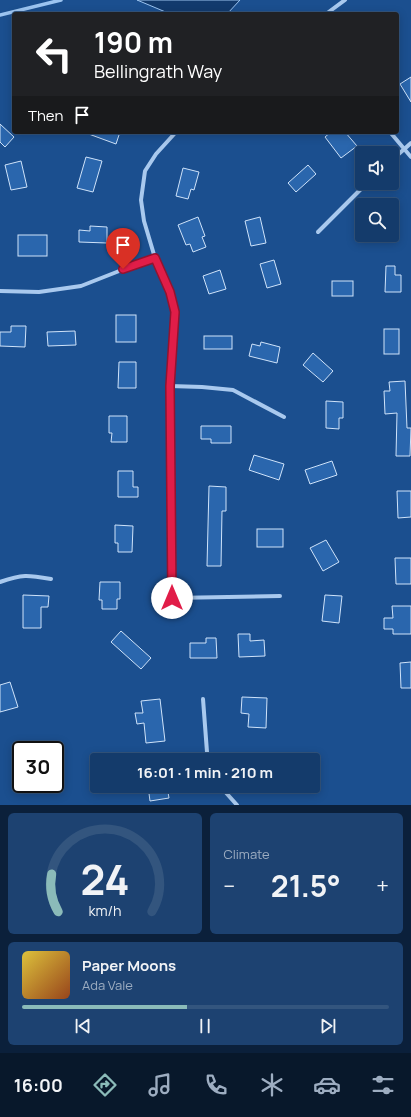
<!DOCTYPE html>
<html lang="en">
<head>
<meta charset="utf-8">
<style>
  :root { --surface:#143b6b; --page:#1d4271; --text:#f1f3f6; --muted:#9dadc1; --line:#33557e; --accent:#8bbbb9 }
  body { margin:0; font-family:Manrope,sans-serif; background:var(--page); color:var(--text); height:100vh; display:flex; flex-direction:column; font-size:15px; white-space:nowrap }
  * { box-sizing:border-box; margin:0 }
  p { font-size:13px; color:var(--muted) }
  .icon { flex:none; width:22px; height:22px; fill:none; stroke:currentColor; stroke-width:2; stroke-linecap:round; stroke-linejoin:round }
  .map { position:relative; height:805px; overflow:hidden }
  .details { display:flex; flex-direction:column; gap:8px; padding:8px; background:#0b203b; flex:1 }
  .details>* { flex:none }
  .hud { position:absolute; left:12px; top:12px; width:387px; height:122px; border-radius:4px; box-shadow:0 2px 10px #0003,0 0 0 1px var(--line); background:#202124; color:#fff; overflow:hidden }
  .tools { position:absolute; left:355px; top:146px; display:grid; gap:8px }
  .tools a { display:grid; place-items:center; width:44px; height:44px; border-radius:4px; background:var(--surface); box-shadow:0 2px 10px #0003,0 0 0 1px var(--line); font-size:20px }
  .speed { position:absolute; left:12px; top:741px; display:flex; gap:8px; font-size:20px; font-weight:700; text-align:center }
  .speed>* { display:grid; place-content:center; width:52px; height:52px; border-radius:50%; background:var(--surface); box-shadow:0 2px 10px #0003,0 0 0 1px var(--line); line-height:1 }
  .speed .limit { border:2px solid #111; border-radius:6px; background:#fff; color:#111 }
  .pin { position:absolute; display:grid; place-items:center; width:34px; height:34px; color:#fff; margin:-41px -17px; border-radius:50% 50% 50% 0; rotate:-45deg; box-shadow:0 0 4px #0007 }
  .pin .icon { rotate:45deg }
  .me { position:absolute; width:44px; margin:-22px; rotate:0deg; stroke-linejoin:round; filter:drop-shadow(0 0 3px #0008) }
  .turn { display:flex; align-items:center; gap:14px; height:84px; padding:0 16px; font-size:18px }
  .turn .icon { width:52px; height:52px; stroke-width:2.5 }
  .turn b { display:block; font-size:28px; line-height:34px }
  .then { display:flex; align-items:center; height:38px; padding:0 16px; background:#0003; gap:8px; font-size:15px }
  .big { font-size:30px; font-weight:700; line-height:1.1 }
  .details .tile { flex:1; display:flex; flex-direction:column; justify-content:center; gap:6px; min-width:0; padding:0 14px; border-radius:6px; background:var(--page) }
  .details .dial { align-items:center; gap:0 }
  .dial svg { height:104px; overflow:visible; fill:none; stroke:var(--line); stroke-width:7; stroke-linecap:round; text-anchor:middle }
  .dial text { fill:var(--text); stroke:none }
  .song { display:flex; align-items:center; gap:12px }
  .cover { width:48px; height:48px; border-radius:6px; background:linear-gradient(135deg,hsl(50 70% 55%),hsl(20 70% 35%)) }
  .played { height:4px; border-radius:2px; background:linear-gradient(90deg,var(--accent) 45%,var(--line) 45%) }
  .keys { display:flex; justify-content:space-around; direction:ltr }
  .heat { display:flex; justify-content:space-between; align-items:center; font-size:22px; direction:ltr }
  .details .tiles { flex:1; display:grid; gap:8px; grid-template-columns:1fr 1fr }
  .tile:last-child { grid-column:span 2 }
  .trip { position:absolute; left:90px; top:753px; width:230px; height:40px; border-radius:4px; background:var(--surface); box-shadow:0 2px 10px #0003,0 0 0 1px var(--line); font-weight:700; line-height:40px; text-align:center }
  .menu { display:flex; height:64px; justify-content:space-around; align-items:center; background:#08182b; color:var(--muted) }
  .menu .icon { width:28px; height:28px }
  .menu .current { color:var(--accent) }
  .menu b { font-size:18px; color:var(--text) }
  .map>svg:first-child { display:block }
  .water { fill:#123a6d; stroke:#9cc4f0 }
  .lines { fill:none; stroke-linecap:round; stroke-linejoin:round }
  .stream { stroke:#9cc4f0; stroke-width:3.5 }
  .building { fill:#2a66ad; stroke:#cfe3fa }
  .minor { stroke:#a9c9ee; stroke-width:4 }
  .route-casing { stroke:#92132f; stroke-width:10 }
  .route { stroke:#e11d48; stroke-width:7 }
</style>
</head>
<body>
<div class="map">
<svg width="411" height="805" viewBox="0 0 411 805">
  <rect width="100%" height="100%" fill="#1b4f8f"/>
  <path class="water" d="M137,0H240L227,14L168,13Z"/>
  <g class="lines">
    <path class="stream" d="M0,15L61,0"/>
  </g>
  <g class="building">
    <path d="M411,77V102L400,84Z"/>
    <path d="M0,124L14,137L5,147L0,142Z"/>
    <path d="M87,132H120L116,144L86,133Z"/>
    <path d="M331,132H345L357,146L341,158L325,137Z"/>
    <path d="M86,157L102,161L93,192L77,188Z"/>
    <path d="M21,161L27,187L11,190L5,165Z"/>
    <path d="M308,165L316,174L296,192L288,183Z"/>
    <path d="M183,168L199,172L194,190L191,189L188,199L176,196Z"/>
    <path d="M198,217L205,236L202,237L206,247L193,252L190,244L186,245L178,225Z"/>
    <path d="M260,217L266,243L251,246L245,221Z"/>
    <path d="M90,226L107,227V243L79,242V230L90,231Z"/>
    <rect x="18" y="235" width="29" height="21"/>
    <path d="M274,260L281,284L267,288L260,264Z"/>
    <path d="M386,266H395V275H401V292H385Z"/>
    <path d="M220,270L226,289L209,294L203,276Z"/>
    <rect x="332" y="281" width="21" height="15"/>
    <rect x="116" y="315" width="20" height="27"/>
    <path d="M11,326H26L25,347L0,346V332H11Z"/>
    <rect x="384" y="329" width="15" height="25"/>
    <path d="M75,331L76,345L48,346L47,332Z"/>
    <rect x="204" y="336" width="28" height="13"/>
    <path d="M261,342L280,347L277,363L249,356L252,344L260,346Z"/>
    <path d="M313,353L333,371L323,382L303,365Z"/>
    <path d="M119,362H136V388H118Z"/>
    <path d="M405,381L407,428H411L410,456H396L397,413L385,414L384,391H390L389,382Z"/>
    <path d="M326,401L343,402V418H339V429L326,428Z"/>
    <path d="M109,416H127V442H111L112,433H109Z"/>
    <path d="M201,426H231V443H211V439H201Z"/>
    <path d="M254,455L284,464L279,480L249,470Z"/>
    <path d="M332,461L337,475L310,484L305,470Z"/>
    <path d="M118,471H133V487H138V497H118Z"/>
    <path d="M209,486L226,487V511H222L221,566H207Z"/>
    <path d="M397,491H411V517L398,518Z"/>
    <path d="M115,525L133,526L132,552H118V543H115Z"/>
    <rect x="257" y="529" width="26" height="18"/>
    <path d="M326,540L339,562L323,571L310,548Z"/>
    <path d="M395,558H411V584H396Z"/>
    <path d="M100,582H120V599H117V609H102V600H99Z"/>
    <path d="M23,595L49,596L48,607H41V628H23Z"/>
    <path d="M325,595L342,596L339,623L322,621Z"/>
    <path d="M392,606H411V634H393V629H384V618H393Z"/>
    <path d="M121,631L151,658L141,669L111,642Z"/>
    <path d="M238,634H250V641L264,640L265,656L239,657Z"/>
    <path d="M206,638H216L217,658H190V643H206Z"/>
    <path d="M411,662V688H401L400,663Z"/>
    <path d="M10,682L18,707L0,712V685Z"/>
    <path d="M242,697L267,698L266,728L248,727L249,714L241,713Z"/>
    <path d="M160,699L165,741L146,743L144,723L137,724L135,713H143L141,701Z"/>
    <path d="M148,786H167L169,798L150,801Z"/>
  </g>
  <g class="lines">
    <g class="minor">
      <path d="M326,14L345,0"/>
      <path d="M176,132L156,154L145,171L141,200L144,221L155,258L170,292L175,312L170,386L172,598L280,596"/>
      <path d="M390,132L411,157"/>
      <path d="M392,160L411,143"/>
      <path d="M318,232L367,183"/>
      <path d="M0,291L39,292L81,286L137,264L155,258"/>
      <path d="M170,386L202,387L233,390L284,417"/>
      <path d="M0,582C22,574 28,575 51,579"/>
      <path d="M203,699L207,752L210,760"/>
      <path d="M220,786L237,805"/>
    </g>
  </g>
  <g class="lines">
    <defs>
      <path id="route" d="M123,269L155,258L170,292L175,312L170,386L172,598"/>
    </defs>
    <use href="#route" class="route-casing"/>
    <use href="#route" class="route"/>
  </g>
</svg>
<div class="tools">
<a><svg class="icon" aria-label="sound" viewBox="0 0 24 24"><path d="M4 9h4l5-4v14l-5-4H4zM17 9q2 3 0 6"/></svg></a>
<a><svg class="icon" aria-label="search" viewBox="0 0 24 24"><circle cx="10" cy="10" r="6"/><path d="M15 15l6 6"/></svg></a>
</div>
<div class="speed"><div class="limit">30</div></div>
<div class="pin" style="left:123px;top:269px;background:#d93025"><svg class="icon" aria-label="arrive" viewBox="0 0 24 24"><path d="M6 21V4h12l-3 4 3 4H6"/></svg></div>
<svg class="me" style="left:172px;top:598px" viewBox="-20 -20 40 40"><circle r="19" fill="#fff"/><path d="M0-13L10 11 0 6-10 11z" fill="#e11d48"/></svg>
<div class="trip">16:01 · 1 min · 210 m</div>
<div class="hud">
<div class="turn"><svg class="icon" aria-label="left" viewBox="0 0 24 24"><path d="M17 20v-9H6M10 6l-5 5 5 5"/></svg><div><b>190 m</b>Bellingrath Way</div></div>
<div class="then">Then<svg class="icon" aria-label="arrive" viewBox="0 0 24 24"><path d="M6 21V4h12l-3 4 3 4H6"/></svg></div>
</div>
</div>
<section class="details">
<div class="tiles">
<div class="tile dial"><svg viewBox="0 0 100 80">
<path d="M14 69A42 42 0 1 1 86 69"/>
<path d="M14 69A42 42 0 0 1 9 40" stroke="#8bbbb9"/>
<text x="50" y="56" font-size="32" font-weight="700">24</text>
<text x="50" y="72" font-size="11">km/h</text>
</svg></div>
<div class="tile"><p>Climate</p>
<div class="heat"><a>−</a><b class="big">21.5°</b><a>+</a></div>
</div>
<div class="tile">
<div class="song"><i class="cover"></i><div><b>Paper Moons</b><p>Ada Vale</p></div></div>
<div class="played"></div>
<div class="keys"><svg class="icon" aria-label="previous" viewBox="0 0 24 24"><path d="M18 5L8 12l10 7zM5 5v14"/></svg><svg class="icon" aria-label="pause" viewBox="0 0 24 24"><path d="M8 5v14M16 5v14"/></svg><svg class="icon" aria-label="next" viewBox="0 0 24 24"><path d="M6 5l10 7-10 7zM19 5v14"/></svg></div>
</div>
</div>
</section>
<nav class="menu">
<b>16:00</b>
<svg class="icon current" aria-label="directions" viewBox="0 0 24 24"><path d="M12 3l9 9-9 9-9-9zM9 14v-3h6M13 9l2 2-2 2"/></svg>
<svg class="icon" aria-label="music" viewBox="0 0 24 24"><path d="M9 18V5l10-2v13"/><circle cx="6" cy="18" r="3"/><circle cx="16" cy="16" r="3"/></svg>
<svg class="icon" aria-label="phone" viewBox="0 0 24 24"><path d="M5 4h4l2 5-3 2q2 4 5 5l2-3 5 2v4C11 20 4 13 5 4z"/></svg>
<svg class="icon" aria-label="climate" viewBox="0 0 24 24"><path d="M12 3v18M4 7l16 10M4 17L20 7"/></svg>
<svg class="icon" aria-label="car" viewBox="0 0 24 24"><path d="M5 17H2v-5l4-1 3-4h7l3 4 3 1v5h-3M9 17h6M6 11h13"/><circle cx="7" cy="17" r="2"/><circle cx="17" cy="17" r="2"/></svg>
<svg class="icon" aria-label="filters" viewBox="0 0 24 24"><path d="M4 7h16M4 17h16"/><circle cx="9" cy="7" r="2"/><circle cx="15" cy="17" r="2"/></svg>
</nav>
</body>
</html>
